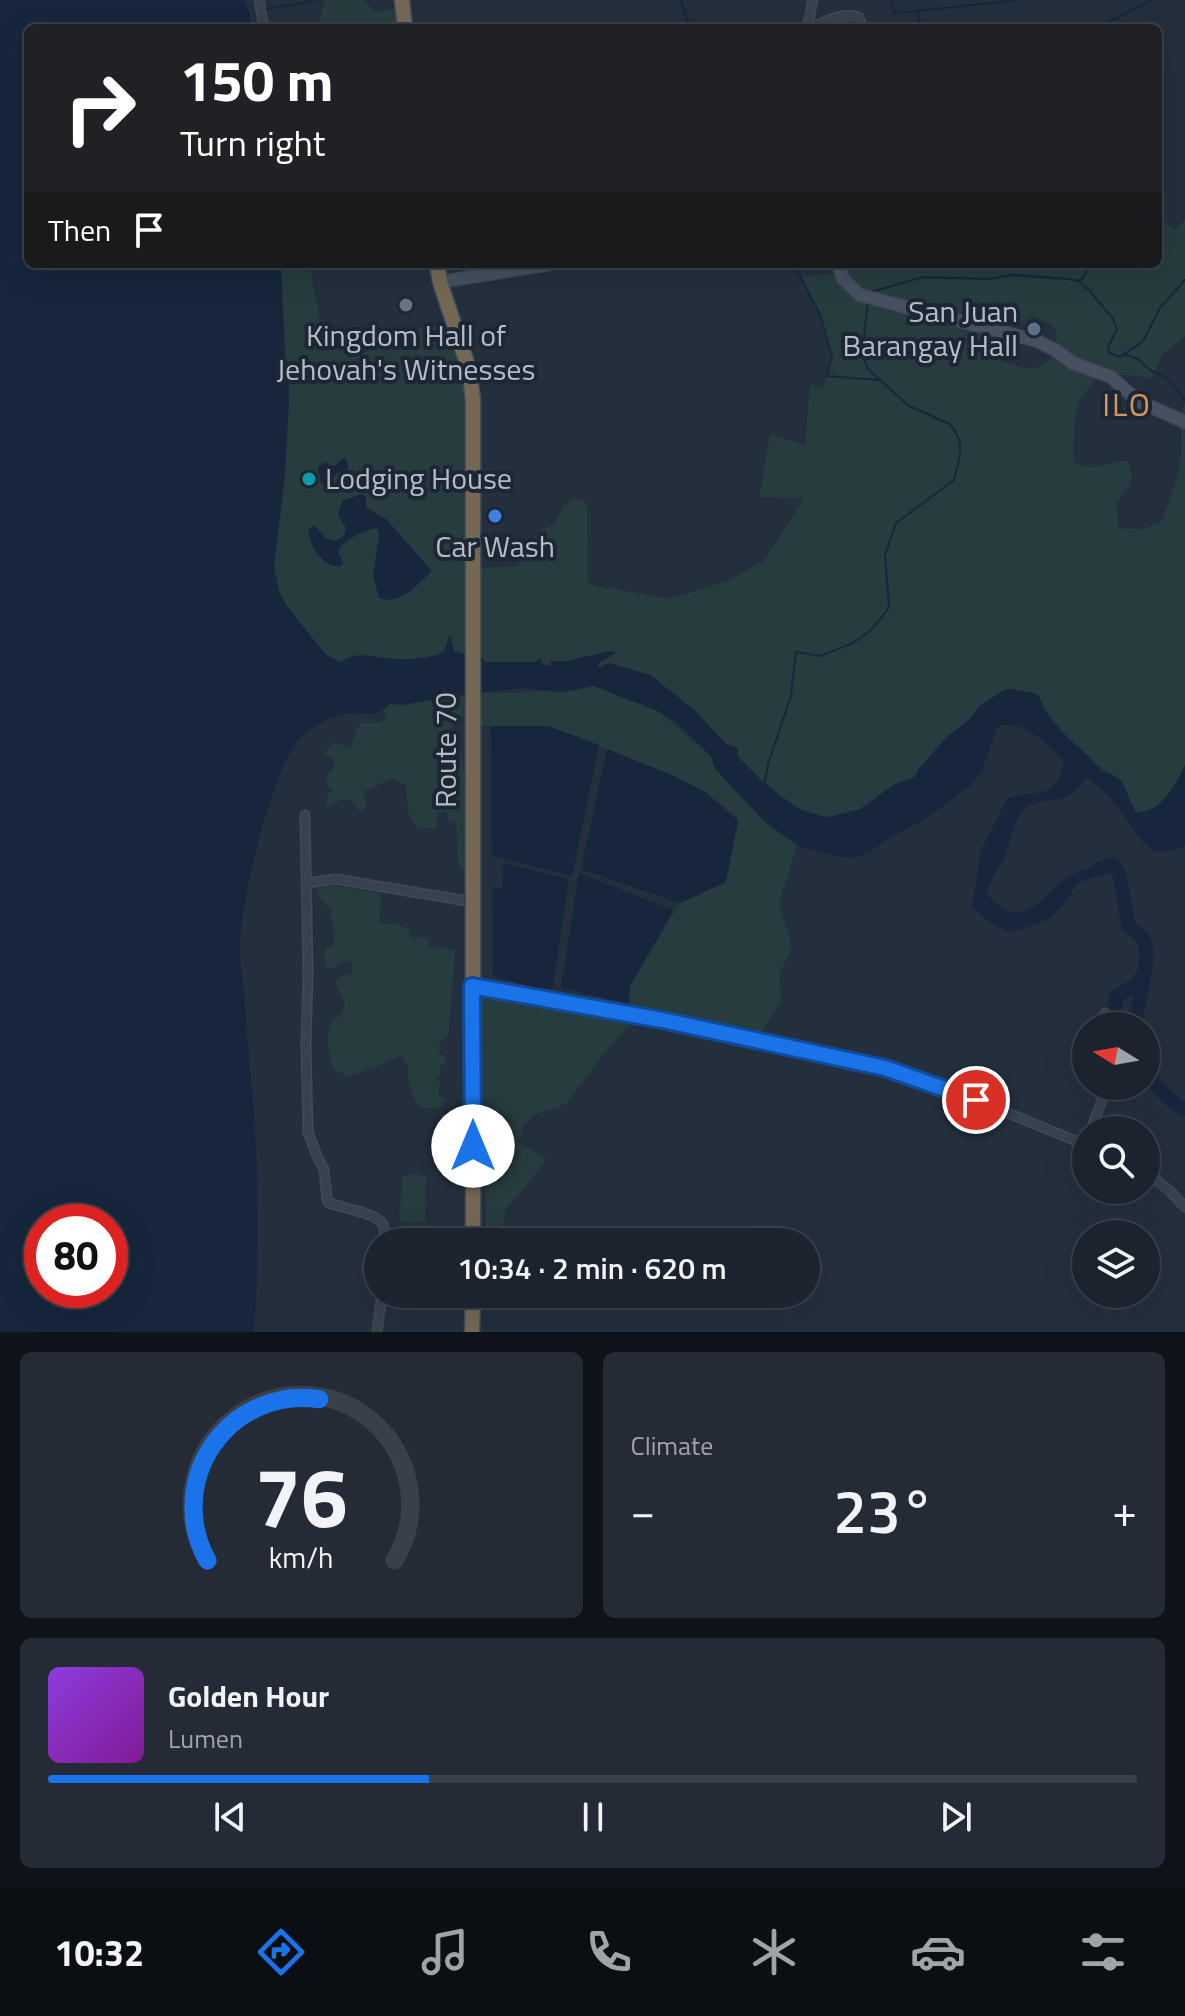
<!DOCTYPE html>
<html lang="en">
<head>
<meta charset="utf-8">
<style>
  :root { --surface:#1b232e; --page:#242b36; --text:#f1f3f6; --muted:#a0a4aa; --line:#39404a; --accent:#1a73e8 }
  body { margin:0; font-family:"Titillium Web",sans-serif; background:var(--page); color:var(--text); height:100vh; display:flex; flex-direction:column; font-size:30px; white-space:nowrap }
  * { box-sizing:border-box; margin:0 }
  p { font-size:26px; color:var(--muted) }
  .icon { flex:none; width:44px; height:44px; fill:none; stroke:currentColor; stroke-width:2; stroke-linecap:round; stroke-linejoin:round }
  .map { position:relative; height:1332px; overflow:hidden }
  .side { display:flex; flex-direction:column; gap:20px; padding:20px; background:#0f1319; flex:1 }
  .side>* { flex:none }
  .top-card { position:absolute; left:24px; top:24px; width:1138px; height:244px; border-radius:12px; box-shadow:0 8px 32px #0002,0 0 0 2px var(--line); background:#202124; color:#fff; overflow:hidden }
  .needle { width:52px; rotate:281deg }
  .controls { position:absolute; left:1072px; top:1012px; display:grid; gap:16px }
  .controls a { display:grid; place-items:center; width:88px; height:88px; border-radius:50%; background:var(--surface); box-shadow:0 8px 32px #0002,0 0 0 2px var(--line); font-size:40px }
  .speed { position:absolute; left:24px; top:1204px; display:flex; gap:16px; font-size:40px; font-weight:700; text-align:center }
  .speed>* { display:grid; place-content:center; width:104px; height:104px; border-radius:50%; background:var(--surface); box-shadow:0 8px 32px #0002,0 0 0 2px var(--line); line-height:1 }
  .speed .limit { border:12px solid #d22; background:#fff; color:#111 }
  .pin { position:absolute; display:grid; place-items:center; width:68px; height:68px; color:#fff; margin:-34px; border:4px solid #fff; border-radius:50%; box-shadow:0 2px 8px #0007 }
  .me { position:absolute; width:88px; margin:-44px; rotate:0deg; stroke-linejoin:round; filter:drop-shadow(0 0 6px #0008) }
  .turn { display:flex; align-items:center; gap:28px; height:168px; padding:0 24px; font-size:36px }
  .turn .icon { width:104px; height:104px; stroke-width:2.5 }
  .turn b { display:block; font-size:56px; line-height:68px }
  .then { display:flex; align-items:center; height:76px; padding:0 24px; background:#0003; gap:16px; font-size:30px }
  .big { font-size:60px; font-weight:600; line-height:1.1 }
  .side .card { flex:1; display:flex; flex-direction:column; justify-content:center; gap:12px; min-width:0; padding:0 28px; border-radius:12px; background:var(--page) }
  .side .dial { align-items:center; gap:0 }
  .dial svg { height:208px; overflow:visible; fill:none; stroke:var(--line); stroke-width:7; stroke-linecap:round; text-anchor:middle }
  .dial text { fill:var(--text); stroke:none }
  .song { display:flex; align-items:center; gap:24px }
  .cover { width:96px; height:96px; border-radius:12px; background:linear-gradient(135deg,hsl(270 70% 55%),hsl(290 70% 35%)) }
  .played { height:8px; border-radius:4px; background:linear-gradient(90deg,var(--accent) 35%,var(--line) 35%) }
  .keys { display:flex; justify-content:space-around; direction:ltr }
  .heat { display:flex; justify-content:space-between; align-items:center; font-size:44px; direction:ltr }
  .side .tiles { flex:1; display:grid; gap:20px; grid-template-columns:1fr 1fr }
  .card:last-child { grid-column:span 2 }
  .trip { position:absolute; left:364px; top:1228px; width:456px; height:80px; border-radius:40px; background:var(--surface); box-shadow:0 8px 32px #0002,0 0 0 2px var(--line); font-weight:600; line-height:80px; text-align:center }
  .tabs { display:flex; height:128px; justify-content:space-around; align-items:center; background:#0b0e12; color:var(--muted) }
  .tabs .icon { width:56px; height:56px }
  .tabs .current { color:var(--accent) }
  .tabs b { font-size:36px; color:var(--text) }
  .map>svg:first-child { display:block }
  .green { fill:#263c3f; fill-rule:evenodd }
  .water { fill:#17263c; fill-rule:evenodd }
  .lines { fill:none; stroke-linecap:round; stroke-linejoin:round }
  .stream { stroke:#17263c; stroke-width:2 }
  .river { stroke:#17263c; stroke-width:14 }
  .street-casing { stroke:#414a57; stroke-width:11 }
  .secondary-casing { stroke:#414a57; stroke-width:14 }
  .highway-casing { stroke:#434c59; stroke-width:17 }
  .street { stroke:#38414e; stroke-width:8 }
  .secondary { stroke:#465061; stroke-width:11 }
  .highway { stroke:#746855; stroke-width:14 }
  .route-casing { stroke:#114b97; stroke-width:20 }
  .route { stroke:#1a73e8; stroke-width:14 }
  .worship-dot { fill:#6b7280; stroke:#1d2633; stroke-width:3 }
  .service-dot { fill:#5c6f8a; stroke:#1d2633; stroke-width:3 }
  .culture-dot { fill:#0f9aa8; stroke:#1d2633; stroke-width:3 }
  .shop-dot { fill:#3f7fe0; stroke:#1d2633; stroke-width:3 }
  .labels { text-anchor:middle; stroke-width:8; stroke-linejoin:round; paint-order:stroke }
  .poi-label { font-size:30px; fill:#b4bcc9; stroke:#1d2633 }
  .street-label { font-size:30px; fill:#b4bcc9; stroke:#1d2633 }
  .neighbourhood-label { font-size:32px; letter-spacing:2px; fill:#d59563; stroke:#1d2633 }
</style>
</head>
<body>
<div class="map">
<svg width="1185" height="1332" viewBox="0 0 1185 1332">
  <rect width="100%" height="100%" fill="#242f3e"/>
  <g class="green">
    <path d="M326,0H363L376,12L403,7L405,28H320V17Z"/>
    <path d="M1158,219L1169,224L1175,230L1185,219V336L1163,354L1152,378L1127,375H1099C1091,385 1080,396 1077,408C1074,420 1073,449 1074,462C1097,474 1105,461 1128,461L1132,476L1129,486L1116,505L1119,528L1141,529L1160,523C1170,501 1178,479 1181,454C1183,437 1177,419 1185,403V765C1176,784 1161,814 1136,812L1113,774C1093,769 1044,715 1038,694L1012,689L1004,690L980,706L971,718L947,737L918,770L915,777L906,779L895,784L860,809L830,817L821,816L799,809L763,782L693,709L650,675L609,664L600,668L597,664L616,653L611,651L567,661H553L549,666L535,662H485L480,656L462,654L453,651L451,636H449L444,653C426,659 404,661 385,658C366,656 359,651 340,662L325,654L286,605L279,592L274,567L275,555L282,505L288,418L289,389L286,364L281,264H309L322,331L344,349L367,352L383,334L454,323L469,369L473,569L516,566L524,559L525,545L535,535L554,524L564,505L573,497L587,503L588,584L669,599L730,580L764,561L804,498L759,497L770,435L805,444L810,384L824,388L832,356L820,314L800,276L832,274L839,271L838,264H1158ZM1035,317L1049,323L1057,333C1056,339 1056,347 1053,353C1043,376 1018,368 1001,360C999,332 1010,325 1035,317Z"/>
    <path d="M594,686L660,712L711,757L756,811L797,845L779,903L792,948L779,974L781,1001L758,1037L630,1008V986L680,903L726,882L738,818L705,792L643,764L548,726H480L477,693L571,691Z"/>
    <path d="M453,696H465L463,717L453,723L452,732C470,750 467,847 467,876L458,863L456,820L448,822L446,812L437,813V828L430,829L416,827L408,812L406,786L393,778L362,792L367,806L360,812L351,801L342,799L329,807L326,803L328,793L334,791L326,784L328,774L335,767L333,759L324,754L333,742L350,748L360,723H376L388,718L383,712L389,705L414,703Z"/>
    <path d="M328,885L381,893L379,922L396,924L409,929L410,937L428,938L429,947L455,950L449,1030L448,1035L439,1044L440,1055H445L446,1062L440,1067L441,1076L435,1078L440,1080L438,1096L446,1099L442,1106C418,1116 413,1099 408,1080C407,1075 409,1072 408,1067C407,1064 403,1057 402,1055L372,1069L348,1076L334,1070C327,1052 321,1025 341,1015L345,1005L335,982L341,976L352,974L351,961L339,962L335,969L325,966L324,953L327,947L333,946L335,932L330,913L332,908H329L316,894L319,889Z"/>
    <path d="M480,996L620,1019L631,1023L608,1048L566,1104L534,1115L523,1126L522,1131L525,1136L516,1141L547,1159L505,1211L502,1229L486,1226L484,1154L492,1153L484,1144Z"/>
    <path d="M414,1174L426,1176L425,1223L399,1222L402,1176Z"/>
  </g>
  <g class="water">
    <path d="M0,0H243L250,13V28H28V264H281L285,364L289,389L288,418L285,473L274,567L279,592L286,605L325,654L340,662C359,652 366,656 385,658C404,661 426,659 444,652L450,636L454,651L463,654L480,656L485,662H535L540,658L543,664L548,666L552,661H567L611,651L617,652L598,664L599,668L609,663L650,675L693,709L726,744L738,748L737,756L763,782L788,802L799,809L821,816L830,817L860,809L895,784L915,777L918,770L947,737L971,718L980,706L1004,690L1012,689L1038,694C1045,720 1071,740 1089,757C1093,761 1097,768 1102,771C1107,775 1113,774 1119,779C1127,787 1129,802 1136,812C1161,814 1176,784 1185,765V845L1173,851L1154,852C1137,837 1126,819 1113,801C1107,793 1097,786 1090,779L1085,778C1069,810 1045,793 1026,808C1013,818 1011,840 1006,854C1000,868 990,879 987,894C1015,929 1036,907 1060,883C1070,874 1099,862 1113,864L1109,871L1078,883L1061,908L1050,918L1024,929L1008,932L992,924L972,907L981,849L1007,799C1037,787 1055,804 1064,761C1048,744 1023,719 998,726L982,771L970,786L924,820L891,837L871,851L857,857L844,858L818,852L797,845L765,822L715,769L711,757L703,747L675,722L660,712L594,686L561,692L524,688L458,695L403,705L391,703C369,723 370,710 346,714C331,717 315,724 303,735C273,763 241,900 240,943C239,959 242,976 244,991C246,1024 249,1056 252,1089C259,1169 260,1252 254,1332H0ZM42,1222H110V1290H42Z"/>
    <path d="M343,458C348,458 349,466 347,470L337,473L329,482L326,480L322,484L318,472L319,466L326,462L330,466H335Z"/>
    <path d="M362,494L366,497V506C372,513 379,514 386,519L432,571C418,584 400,606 379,598L373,575L379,535L377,528C364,530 346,539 338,550L343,564L340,567C322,566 308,545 309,528L315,526L326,538L336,541L344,536L346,528L338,515L342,501Z"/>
    <path d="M491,726H548L599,745L572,876L492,856Z"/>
    <path d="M607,749L672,775L705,792L738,821L726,882L680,903L581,869Z"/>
    <path d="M503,863L569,879L552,992L493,976L492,888L502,889Z"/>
    <path d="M579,873L673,910L630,986L628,1003L561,988Z"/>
  </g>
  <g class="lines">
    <g class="stream">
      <path d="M681,0L690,28"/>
      <path d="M891,0L895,13L1021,0"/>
      <path d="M263,10L317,0"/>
      <path d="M918,11L920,28"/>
      <path d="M1096,28L1152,0"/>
      <path d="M791,264L800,276L820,314L832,356L827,376L879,380"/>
      <path d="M1078,281L1082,279L1091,264"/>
      <path d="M874,291L923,277L988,279L1013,275L1069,279L1078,281L1090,291L1113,319L1117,329L1109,345L1108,352L1120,357L1143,341L1160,308L1185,280"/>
      <path d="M1124,354L1138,359L1150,370L1167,378L1185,400"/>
      <path d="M764,785L769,761L791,696L796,652L820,656L853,643L870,631L883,616L889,607L885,555L896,523L954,480C959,457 967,445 950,424L909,406L868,369L862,355L868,301"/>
    </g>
    <g class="river">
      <path d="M1097,870L1113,864L1120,876L1129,928C1135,931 1141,934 1144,941C1152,959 1137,1004 1135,1026"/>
      <path d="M1114,1026L1116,996L1134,986L1142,976"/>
      <path d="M1146,1069C1155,1085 1168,1102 1185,1109"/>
    </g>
    <defs>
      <g id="street">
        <path d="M259,0L264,28"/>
        <path d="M807,28L813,0"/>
        <path d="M811,28C826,21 842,12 859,17L863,28"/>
        <path d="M305,815L308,974L306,1045L308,1132L317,1156L324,1169L327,1199L329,1203C342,1208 372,1212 381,1222C386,1227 384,1236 384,1242"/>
        <path d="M307,883L335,879L473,902"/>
        <path d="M473,986L662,1020L885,1068L976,1100L1086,1145"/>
        <path d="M1105,1013L1106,1026"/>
        <path d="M1091,1130L1107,1086"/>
        <path d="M1146,1172L1169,1190L1185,1207"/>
        <path d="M377,1332L382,1294"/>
      </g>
      <g id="secondary">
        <path d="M838,264L843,279L860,295L1037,341L1055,350L1073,363L1111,377L1138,401L1185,422"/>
        <path d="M440,282L550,264"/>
      </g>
      <g id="highway">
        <path d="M402,0L405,28"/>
        <path d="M437,264L440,282L469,369L473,400V1242"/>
        <path d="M472,1332L473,1294"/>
      </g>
    </defs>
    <use href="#street" class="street-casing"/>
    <use href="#secondary" class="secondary-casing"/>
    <use href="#highway" class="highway-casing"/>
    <use href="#street" class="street"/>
    <use href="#secondary" class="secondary"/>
    <use href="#highway" class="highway"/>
  </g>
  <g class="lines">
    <defs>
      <path id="route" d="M473,1146L472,986L662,1020L885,1068L976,1100"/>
    </defs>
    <use href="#route" class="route-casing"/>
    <use href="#route" class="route"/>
  </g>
  <circle class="worship-dot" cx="406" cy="305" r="8"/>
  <circle class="service-dot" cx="1034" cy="329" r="8"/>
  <circle class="culture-dot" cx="309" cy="479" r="8"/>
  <circle class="shop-dot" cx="495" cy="516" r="8"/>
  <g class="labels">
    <g class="poi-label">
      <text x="1018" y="322" text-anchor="end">San Juan<tspan x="1018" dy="34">Barangay Hall</tspan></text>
      <text x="406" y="346">Kingdom Hall of<tspan x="406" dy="34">Jehovah's Witnesses</tspan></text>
      <text x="325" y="489" text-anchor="start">Lodging House</text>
      <text x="495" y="557">Car Wash</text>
    </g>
    <g class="street-label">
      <text transform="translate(446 750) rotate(-90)" y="10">Route 70</text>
    </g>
    <g class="neighbourhood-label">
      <text x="1127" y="416">ILO</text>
    </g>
  </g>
</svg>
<div class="controls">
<a><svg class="needle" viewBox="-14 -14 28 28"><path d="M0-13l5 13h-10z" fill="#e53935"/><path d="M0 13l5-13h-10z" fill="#a0a4aa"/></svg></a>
<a><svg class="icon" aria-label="search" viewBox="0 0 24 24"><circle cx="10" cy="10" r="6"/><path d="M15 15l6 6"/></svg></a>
<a><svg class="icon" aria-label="layers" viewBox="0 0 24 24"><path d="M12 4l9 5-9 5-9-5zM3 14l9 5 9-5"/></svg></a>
</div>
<div class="speed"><div class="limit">80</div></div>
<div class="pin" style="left:976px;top:1100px;background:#d93025"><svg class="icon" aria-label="arrive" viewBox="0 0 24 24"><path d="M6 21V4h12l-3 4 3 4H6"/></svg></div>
<svg class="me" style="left:473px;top:1146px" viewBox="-20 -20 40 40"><circle r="19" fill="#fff"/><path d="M0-13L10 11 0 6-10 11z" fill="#1a73e8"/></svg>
<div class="trip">10:34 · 2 min · 620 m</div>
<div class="top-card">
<div class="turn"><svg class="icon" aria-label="right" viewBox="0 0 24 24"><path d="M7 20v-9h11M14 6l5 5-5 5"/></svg><div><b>150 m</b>Turn right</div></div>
<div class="then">Then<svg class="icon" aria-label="arrive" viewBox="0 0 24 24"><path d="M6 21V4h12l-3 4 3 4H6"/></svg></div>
</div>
</div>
<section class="side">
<div class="tiles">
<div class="card dial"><svg viewBox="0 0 100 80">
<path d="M14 69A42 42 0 1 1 86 69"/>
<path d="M14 69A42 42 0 0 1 57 7" stroke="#1a73e8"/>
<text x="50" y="56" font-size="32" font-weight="700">76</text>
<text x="50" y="72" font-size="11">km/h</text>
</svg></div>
<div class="card"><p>Climate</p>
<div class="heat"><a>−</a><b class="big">23°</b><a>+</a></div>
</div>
<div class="card">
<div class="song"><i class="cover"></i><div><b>Golden Hour</b><p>Lumen</p></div></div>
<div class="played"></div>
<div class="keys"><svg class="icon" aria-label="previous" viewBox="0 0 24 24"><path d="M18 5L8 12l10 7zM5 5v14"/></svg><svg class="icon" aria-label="pause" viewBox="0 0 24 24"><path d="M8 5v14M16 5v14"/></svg><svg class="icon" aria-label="next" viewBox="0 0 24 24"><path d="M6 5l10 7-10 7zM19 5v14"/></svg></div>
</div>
</div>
</section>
<nav class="tabs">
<b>10:32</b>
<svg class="icon current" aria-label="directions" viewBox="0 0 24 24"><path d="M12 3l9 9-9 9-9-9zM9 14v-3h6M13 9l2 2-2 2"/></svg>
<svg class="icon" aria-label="music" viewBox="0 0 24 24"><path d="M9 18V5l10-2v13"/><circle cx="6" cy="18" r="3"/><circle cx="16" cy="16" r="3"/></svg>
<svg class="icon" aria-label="phone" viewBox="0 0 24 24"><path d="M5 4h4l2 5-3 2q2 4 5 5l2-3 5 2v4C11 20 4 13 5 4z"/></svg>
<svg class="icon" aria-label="climate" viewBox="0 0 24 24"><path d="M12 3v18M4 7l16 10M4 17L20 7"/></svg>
<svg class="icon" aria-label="car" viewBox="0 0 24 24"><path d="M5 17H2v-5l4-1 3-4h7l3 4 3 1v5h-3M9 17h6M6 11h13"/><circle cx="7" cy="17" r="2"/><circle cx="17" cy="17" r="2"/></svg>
<svg class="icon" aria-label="filters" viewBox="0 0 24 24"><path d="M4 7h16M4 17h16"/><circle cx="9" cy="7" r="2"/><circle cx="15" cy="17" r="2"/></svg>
</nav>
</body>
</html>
